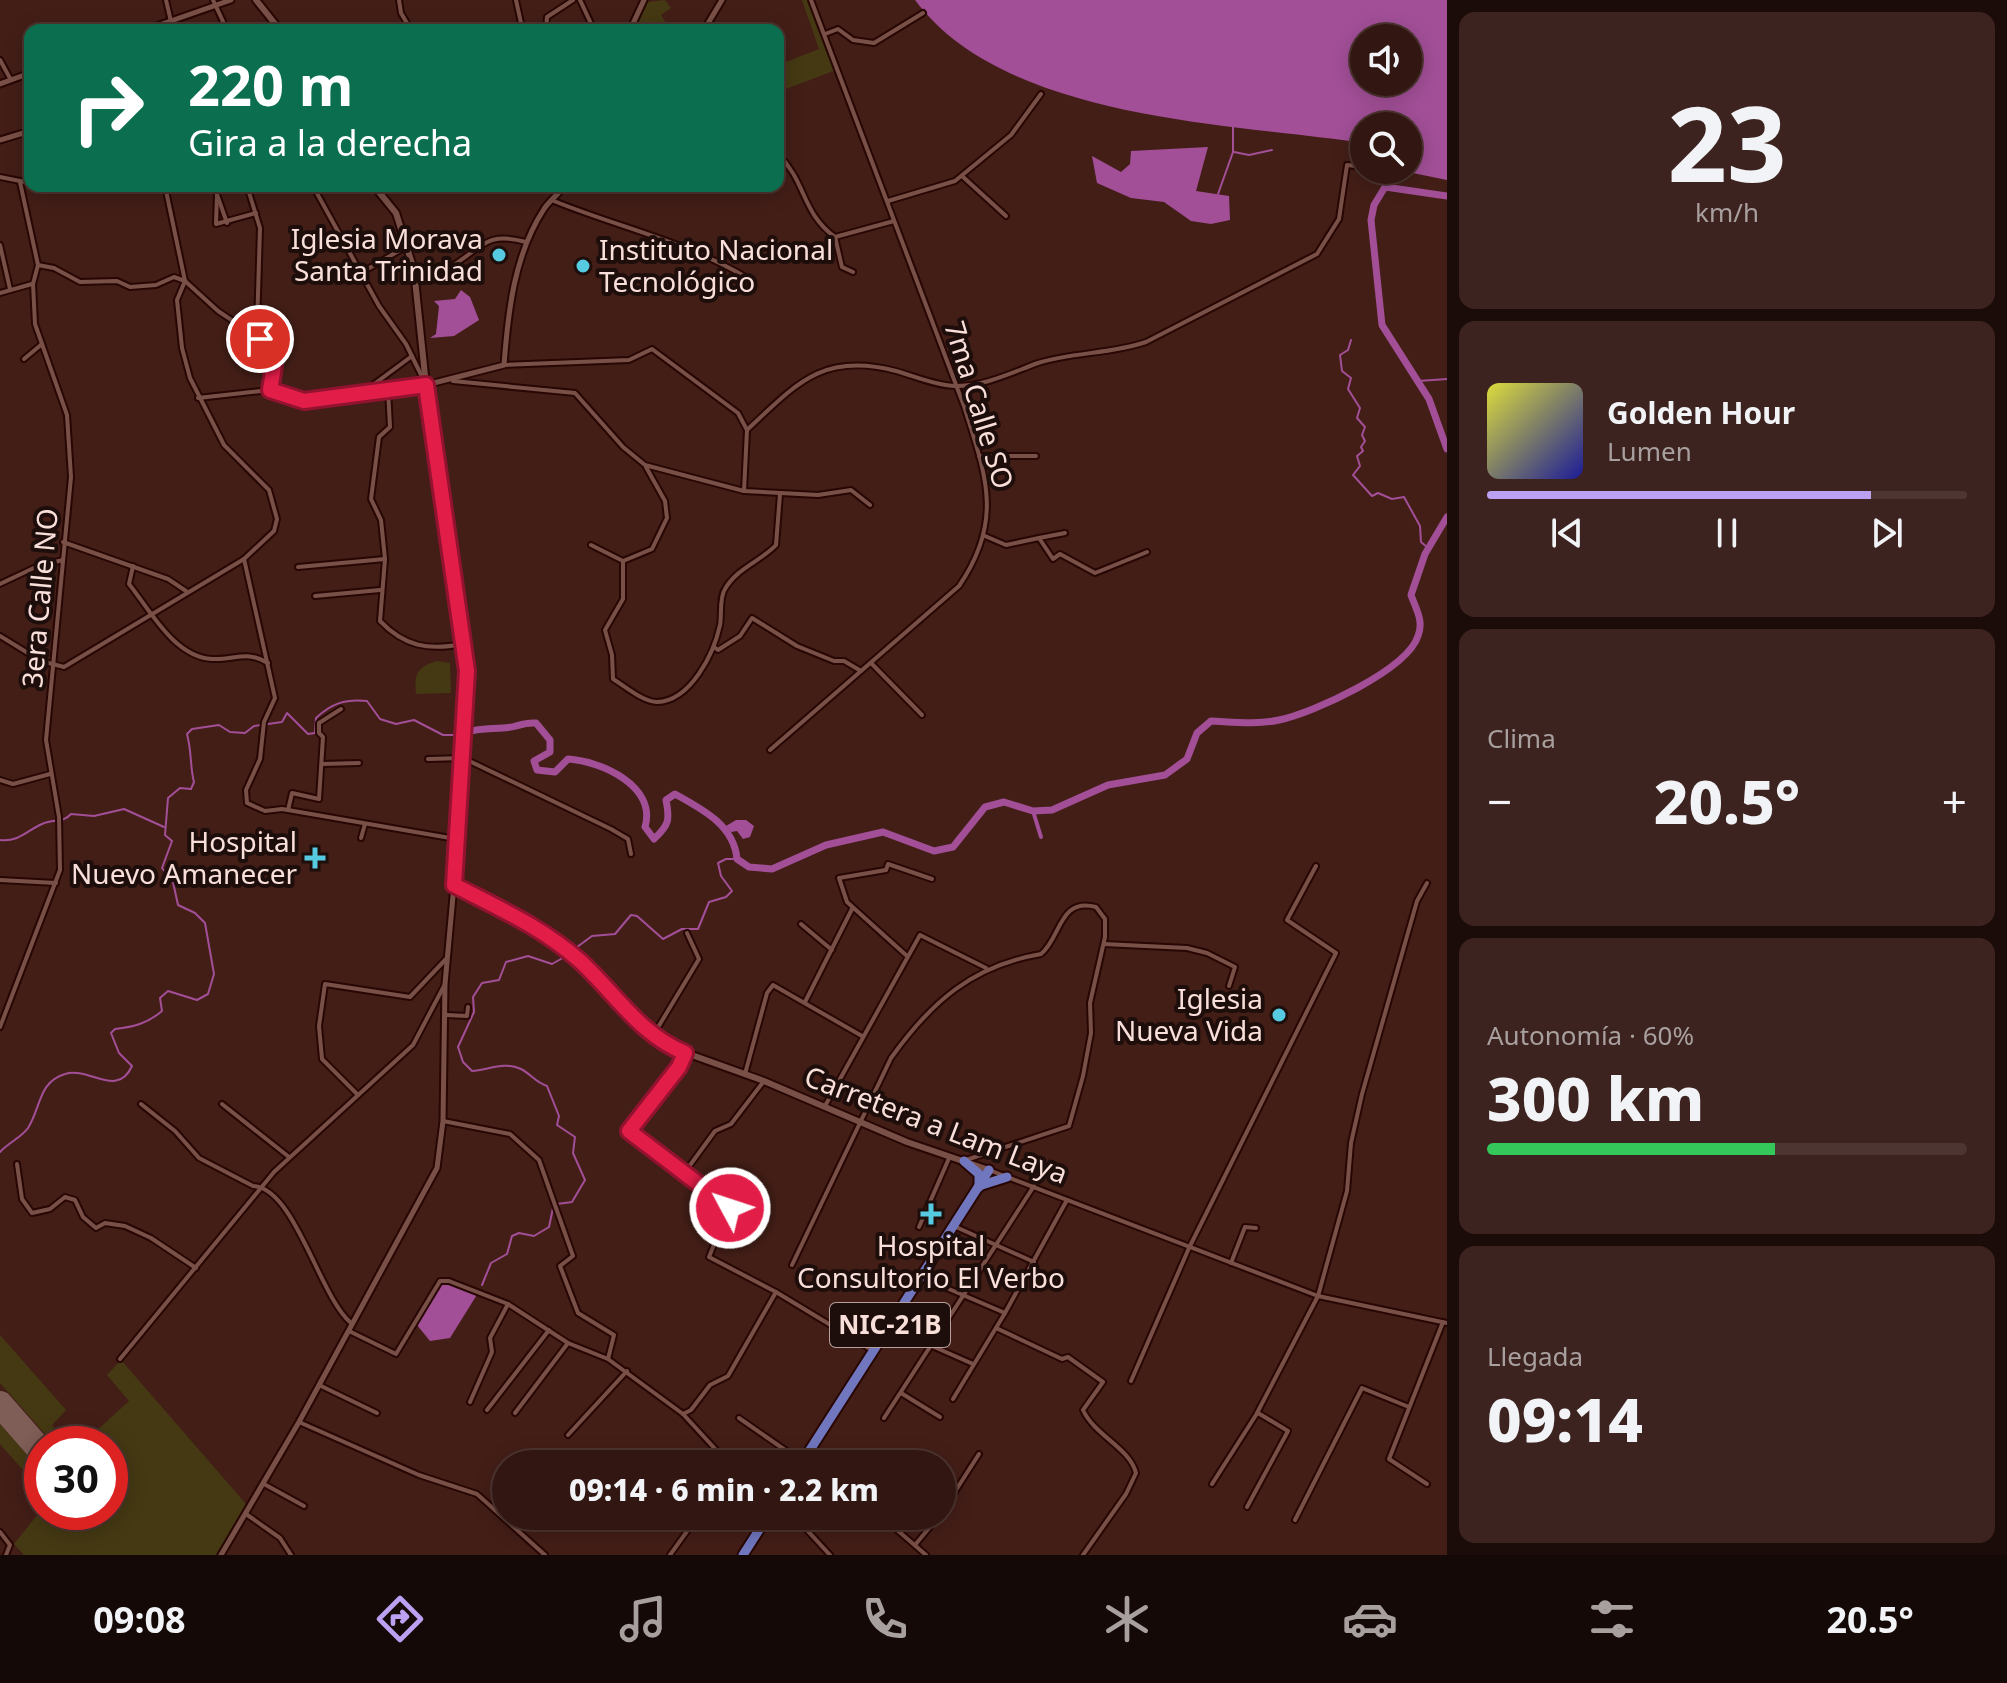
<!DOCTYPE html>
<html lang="es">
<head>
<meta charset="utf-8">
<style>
  :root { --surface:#321611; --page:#3d231f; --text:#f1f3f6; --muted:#a89f9f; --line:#4d3531; --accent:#bca0f2 }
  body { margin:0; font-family:"Noto Sans",sans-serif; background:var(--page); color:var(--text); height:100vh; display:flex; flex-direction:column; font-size:30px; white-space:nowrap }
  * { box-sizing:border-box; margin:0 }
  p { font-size:26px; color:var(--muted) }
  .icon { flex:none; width:44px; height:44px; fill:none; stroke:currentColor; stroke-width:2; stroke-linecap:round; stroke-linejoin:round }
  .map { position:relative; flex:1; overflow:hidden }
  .side { display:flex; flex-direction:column; gap:12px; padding:12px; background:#1c0c09; width:560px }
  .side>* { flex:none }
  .guide { position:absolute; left:24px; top:24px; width:760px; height:168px; border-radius:16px; box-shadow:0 4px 20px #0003,0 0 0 2px var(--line); background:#0b6e4f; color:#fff; overflow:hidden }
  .fabs { position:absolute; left:1350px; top:24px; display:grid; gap:16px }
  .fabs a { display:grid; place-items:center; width:72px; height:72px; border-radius:50%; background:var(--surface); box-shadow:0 4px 20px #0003,0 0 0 2px var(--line); font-size:40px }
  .speed { position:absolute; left:24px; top:1426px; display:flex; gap:16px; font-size:40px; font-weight:700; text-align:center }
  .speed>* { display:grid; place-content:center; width:104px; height:104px; border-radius:50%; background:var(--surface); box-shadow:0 4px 20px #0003,0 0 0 2px var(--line); line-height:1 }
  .speed .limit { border:12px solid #d22; background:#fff; color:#111 }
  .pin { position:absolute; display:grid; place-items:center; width:68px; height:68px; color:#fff; margin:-34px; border:4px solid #fff; border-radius:50%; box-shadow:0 2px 8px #0007 }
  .me { position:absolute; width:88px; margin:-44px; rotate:310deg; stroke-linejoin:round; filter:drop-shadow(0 0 6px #0008) }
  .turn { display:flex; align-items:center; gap:28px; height:168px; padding:0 32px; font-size:36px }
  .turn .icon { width:104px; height:104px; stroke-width:2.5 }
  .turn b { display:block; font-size:56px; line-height:68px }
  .big { font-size:60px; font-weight:800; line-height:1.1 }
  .side .widget { flex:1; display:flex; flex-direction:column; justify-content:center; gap:12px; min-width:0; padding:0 28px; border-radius:16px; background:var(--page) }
  .side .dial { align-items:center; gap:0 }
  .dial b { font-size:104px; line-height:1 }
  .song { display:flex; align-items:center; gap:24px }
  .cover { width:96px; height:96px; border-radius:12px; background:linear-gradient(135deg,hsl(60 70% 55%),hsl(240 70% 35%)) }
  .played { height:8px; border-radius:4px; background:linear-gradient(90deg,var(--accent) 80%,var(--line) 80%) }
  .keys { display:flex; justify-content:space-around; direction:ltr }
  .heat { display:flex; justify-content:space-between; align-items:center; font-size:44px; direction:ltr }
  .charge { height:12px; border-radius:6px; background:linear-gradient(90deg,#34c759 60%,var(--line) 0) }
  .trip { position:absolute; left:492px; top:1450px; width:464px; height:80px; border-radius:40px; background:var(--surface); box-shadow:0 4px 20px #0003,0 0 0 2px var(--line); font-weight:800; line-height:80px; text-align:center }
  .menu { display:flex; height:128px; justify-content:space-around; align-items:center; background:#140907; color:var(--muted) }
  .menu .icon { width:56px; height:56px }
  .menu .on { color:var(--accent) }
  .menu b { font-size:36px; color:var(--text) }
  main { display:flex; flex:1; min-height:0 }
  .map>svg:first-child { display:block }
  .green { fill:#453913 }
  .water { fill:#a24f97; fill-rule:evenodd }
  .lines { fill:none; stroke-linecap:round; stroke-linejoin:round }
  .stream { stroke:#a24f97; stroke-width:2 }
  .canal { stroke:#a24f97; stroke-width:4 }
  .river { stroke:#a24f97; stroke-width:7 }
  .runway { stroke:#805e58; stroke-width:26 }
  .minor-casing { stroke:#270603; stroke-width:8 }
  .tertiary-casing { stroke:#270603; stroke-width:9 }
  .secondary-casing { stroke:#270603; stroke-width:10 }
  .trunk-casing { stroke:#270603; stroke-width:13 }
  .minor { stroke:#795047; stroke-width:4 }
  .tertiary { stroke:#795047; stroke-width:5 }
  .secondary { stroke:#795047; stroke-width:6 }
  .trunk { stroke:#7077be; stroke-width:9 }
  .route-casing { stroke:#92132f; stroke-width:20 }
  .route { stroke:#e11d48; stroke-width:14 }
  .poi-dot { fill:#55cae0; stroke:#1e0e0b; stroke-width:3 }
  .labels { text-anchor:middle; stroke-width:8; stroke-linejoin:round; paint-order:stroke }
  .shield { fill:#1e0e0b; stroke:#b7a09c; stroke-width:2 }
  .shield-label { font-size:26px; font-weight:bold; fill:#f9dfda }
  .poi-label { font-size:28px; fill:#f9dfda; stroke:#1e0e0b; text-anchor:end }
  .street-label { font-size:28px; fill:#f9dfda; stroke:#1e0e0b }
</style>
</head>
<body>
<main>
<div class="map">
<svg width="1447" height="1555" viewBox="0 0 1447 1555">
  <rect width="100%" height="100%" fill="#431e17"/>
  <g class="green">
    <path d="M665,0L671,8L661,15L666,23L654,30H633L648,2Z"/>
    <path d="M802,0H809L836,70L778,92V65L819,49Z"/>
    <path d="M437,661L450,663L451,693L416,694C414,674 417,667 437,661Z"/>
    <path d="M0,1335L66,1410L52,1425L67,1444H54L0,1383Z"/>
    <path d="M121,1360L246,1504L216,1555H24L14,1544L42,1509V1512H110V1444H82L129,1401L107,1375Z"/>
    <path d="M0,1424L41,1470L31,1479L0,1444Z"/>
  </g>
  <g class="water">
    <path d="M915,0H1447V180L1398,170H1408V126H1364V143C1229,123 1004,120 915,0ZM1364,38H1408V82H1364Z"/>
    <path d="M1208,147L1196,191L1229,196L1230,220L1211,224L1191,221L1164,202L1131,198L1097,183L1092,156L1121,172L1130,164L1131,151Z"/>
    <path d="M461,290L470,297L479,320L454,336L430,338L436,334L439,306L434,301L455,299Z"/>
    <path d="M736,820H746L754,826L750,837L743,839L737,831L731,832L726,826Z"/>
    <path d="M448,1283L478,1293L450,1338L430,1341L417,1325L441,1284Z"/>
  </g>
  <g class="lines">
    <g class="stream">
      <path d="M1234,152L1249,155L1272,150"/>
      <path d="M1218,194L1233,152V127"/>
      <path d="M1351,340L1348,350L1340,355L1342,371L1351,378L1348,389L1360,408L1357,418L1365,427L1362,435L1365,441L1361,447L1363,451L1357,456L1360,466L1353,475L1372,496L1378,493L1392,499L1404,497L1420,526L1421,542L1428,548"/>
      <path d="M1418,381L1447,379"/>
      <path d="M0,840C19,842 26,831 42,824C54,818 62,824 71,814L94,816L124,809L164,827"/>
      <path d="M573,950L592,936L615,934L631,915L637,916L663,939L682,929H698L709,902L726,897L732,891L721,876L718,863L726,859H737"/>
      <path d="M0,1152C8,1143 22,1137 28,1128C41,1108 38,1082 65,1074C89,1066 117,1099 132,1066L119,1053L111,1033L115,1029C134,1027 148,1023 162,1011L160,998L168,991L197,1000L208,994L214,974L205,923L195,913L178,905L173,882L162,868L172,841L165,835L168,798L180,788L191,789L194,782C190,768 192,753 187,734L192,729L219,725L230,732L245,733L254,726L282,722L287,713L308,734L315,733L316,718C332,703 345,699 367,701L380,719L396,724L414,720L443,735H461"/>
      <path d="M557,1204L572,1202L585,1180L573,1153L575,1137L557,1125L559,1116L547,1086C535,1082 531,1074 521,1069C505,1061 488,1070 472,1071L463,1062L458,1047L474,1012L473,997L482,983L499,980L506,962L528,956L552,964L568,955"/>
      <path d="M482,1285L491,1263L507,1254L512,1236L519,1233L534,1236L549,1227L553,1208"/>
    </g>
    <path class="canal" d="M1033,811L1041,837"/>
    <g class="river">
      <path d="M1447,196L1385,187L1374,205L1371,220L1382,325L1429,399L1447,449"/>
      <path d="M468,732C480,728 490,729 503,728C515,728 522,722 536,723L550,740V752L534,761L537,770L555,772L568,759C601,761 657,786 645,827L654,839C669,825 670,820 666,800L675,794C702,809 734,825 737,859L749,867L772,869L826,845L883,832L934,851L953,847L985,807L1004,802L1033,811L1052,810L1108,785L1165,775L1187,759L1197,733L1211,721C1233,722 1257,725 1279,720C1313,713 1407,670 1418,636C1424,621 1416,609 1411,595L1425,554L1447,517"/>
    </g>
    <path class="runway" d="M0,1404L42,1452"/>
    <defs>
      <g id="minor">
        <path d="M166,0L173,30"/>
        <path d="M213,0L227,30"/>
        <path d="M399,0L401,13L411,30"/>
        <path d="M516,0L521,23L527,30"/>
        <path d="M580,0L594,30"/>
        <path d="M546,30L547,17L573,0"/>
        <path d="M825,34L838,29L853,40L874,43L923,13"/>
        <path d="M0,60L11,80"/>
        <path d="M778,154C807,183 801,212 835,237L894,221"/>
        <path d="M962,176L1006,216"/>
        <path d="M0,177L30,183"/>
        <path d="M214,186L227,223"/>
        <path d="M247,186L260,228L257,327L274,366L270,390"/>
        <path d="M217,194L216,224L256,213"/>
        <path d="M554,201C618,227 684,241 744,276"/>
        <path d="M888,201L955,181L1011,135L1041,94"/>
        <path d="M835,237L842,267L853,272"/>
        <path d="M0,245L10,289"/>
        <path d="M38,265L54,268L80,282L117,281L130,287L156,285L174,277L185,281L218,311L260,339"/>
        <path d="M414,270C425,268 443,272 452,266C483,247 486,231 526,242"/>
        <path d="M361,273L407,246"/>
        <path d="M0,293L32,284"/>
        <path d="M24,359L42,344"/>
        <path d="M504,365L629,360L652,349L738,413L747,430L744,491"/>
        <path d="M453,381L575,393L623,447L645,465L744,491L818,495L851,490L870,505"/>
        <path d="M388,389L390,427L379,437L371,499L381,520L385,559L380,621C404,646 428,651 462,644"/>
        <path d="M366,390L412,356"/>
        <path d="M198,398L270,390L310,400L426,385L406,344L379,306L313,186"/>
        <path d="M747,430C797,383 823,352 896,371C914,376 937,386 955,386C983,387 1013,372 1038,363C1073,352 1111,354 1146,342L1317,254L1339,219L1347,165L1364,167"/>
        <path d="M979,456H1036"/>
        <path d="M985,536L1006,545L1039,538L1053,559L1060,554L1095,573L1147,552"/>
        <path d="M1039,538L1065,533"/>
        <path d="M63,542L168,579L186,591"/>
        <path d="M591,545L623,561L652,549L667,518L665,501L646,467"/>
        <path d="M244,559L275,698L264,722L260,759L246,790L247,803L265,811L282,809L456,839"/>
        <path d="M623,561V599L605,630L612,655L613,679C625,686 643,702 657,702C691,701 714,653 720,625C722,615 719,598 725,589C737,568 761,561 776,545L780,494"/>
        <path d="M133,566L129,584C150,610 174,657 212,659C235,660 247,650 268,663"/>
        <path d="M298,567L385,559"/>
        <path d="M0,584L38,566L63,560"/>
        <path d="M315,596L380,590"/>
        <path d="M0,636L41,661L64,667L244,559L274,531L277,519L269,490L224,445L190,378L182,348L177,300L185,281L165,186"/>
        <path d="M714,647L718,650L740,636L752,618L797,646L834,661H844L861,671"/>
        <path d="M871,663L922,715"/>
        <path d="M770,750L959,586C1004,520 986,476 964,406L811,0"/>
        <path d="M428,759L463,758L611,829L628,839L631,854"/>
        <path d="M322,764L359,763"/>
        <path d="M0,780L13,784L50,774"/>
        <path d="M288,810L292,793L319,799L323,737L319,733V723L341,709"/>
        <path d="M361,838L365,824"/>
        <path d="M0,880L56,883"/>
        <path d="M801,924L832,950"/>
        <path d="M1104,944L1187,948L1207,953L1235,967L1229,986"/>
        <path d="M907,956L847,902L839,878L886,870L888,864L932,879"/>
        <path d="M805,1002L852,909"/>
        <path d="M446,1015L467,1016L468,1007"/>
        <path d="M0,1027L60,870L59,817L46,740L71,477L67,415L35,324L33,284L38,265L20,182"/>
        <path d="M654,1034L699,959L687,933"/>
        <path d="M745,1074L767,993L773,985L862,1036"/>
        <path d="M764,1081L731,1124L715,1131L685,1172L730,1205L709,1257L776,1292L872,1350"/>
        <path d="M358,1095L322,1059L319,1026L325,984L410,997L446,959"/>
        <path d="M141,1104L175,1131L199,1158L253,1186C295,1188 319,1296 351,1323"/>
        <path d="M222,1104L289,1157"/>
        <path d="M825,1106L920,935L986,968"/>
        <path d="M443,1121L510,1134L539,1160L573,1256L560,1266L578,1313L614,1335L608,1359L683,1414L729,1464"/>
        <path d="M17,1164L22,1199L32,1213L50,1209L65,1197L75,1200L83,1217L96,1228L105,1223L125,1226L151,1238L196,1268"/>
        <path d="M989,1170L1318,1296L1447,1323"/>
        <path d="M685,1172L629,1131L679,1067L685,1053"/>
        <path d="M919,1227L950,1156"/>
        <path d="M956,1227L1034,1262"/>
        <path d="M1231,1263L1245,1227L1256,1228"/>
        <path d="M792,1265L891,1058C931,1002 972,966 1041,954C1061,938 1059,897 1096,907L1105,919V937L1090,1003L1091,1033L1083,1076L1069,1126L966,1160"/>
        <path d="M921,1277L1005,1313"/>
        <path d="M889,1327L973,1364"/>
        <path d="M996,1328L1062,1359L1068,1357L1103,1382L1083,1410C1095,1436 1129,1447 1136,1473L1126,1494L1083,1555"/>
        <path d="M349,1331L396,1354L440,1281H449L508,1304L568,1343L608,1359"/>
        <path d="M120,1359L274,1172L413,1045L444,986"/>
        <path d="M1131,1381L1189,1248L1336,953L1287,920L1316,866"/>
        <path d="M319,1385L377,1413"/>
        <path d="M901,1393L940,1417"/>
        <path d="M953,1399L1005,1313L1067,1200"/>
        <path d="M470,1402L492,1352L490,1338L508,1304"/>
        <path d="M487,1410L549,1330"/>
        <path d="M515,1413L568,1343"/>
        <path d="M683,1414L691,1410L710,1385L728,1376L776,1292"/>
        <path d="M739,1418L801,1461"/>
        <path d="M884,1418L1034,1186"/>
        <path d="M299,1422L419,1475L477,1494L545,1555"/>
        <path d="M568,1435L627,1371"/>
        <path d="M807,1456L816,1464"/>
        <path d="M264,1484L304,1506"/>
        <path d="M1212,1484L1256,1415L1318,1296L1347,1191L1351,1143L1362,1094L1417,901L1427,883"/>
        <path d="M1427,1484L1389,1459L1443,1322"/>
        <path d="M1247,1507L1288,1431L1258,1413"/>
        <path d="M942,1512L979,1454"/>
        <path d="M246,1514L280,1538L291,1555"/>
        <path d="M794,1516L830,1555"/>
        <path d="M881,1516L926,1555"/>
        <path d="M1295,1520L1362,1388L1409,1407"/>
        <path d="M0,1532L10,1545L6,1555"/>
        <path d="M915,1545L939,1516"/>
        <path d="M670,1555L698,1516"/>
      </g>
      <g id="tertiary">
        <path d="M145,30L231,0"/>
        <path d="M630,30L644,0"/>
        <path d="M704,30L722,0"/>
        <path d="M0,84L30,73"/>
        <path d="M0,140L30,131"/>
        <path d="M426,385L504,365C508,312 514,255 544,209C549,201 558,195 564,186"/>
        <path d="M221,1555L299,1422L437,1168L443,1121L445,984L454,885"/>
      </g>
      <g id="secondary">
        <path d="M256,0L280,30"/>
        <path d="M374,186L396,213L414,270L426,385L467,671L454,885L540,929L580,961L664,1045L764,1081L907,1142L989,1170"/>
      </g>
      <g id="trunk">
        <path d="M964,1161L979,1174V1187"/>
        <path d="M982,1185L1007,1177"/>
        <path d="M801,1464L989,1170"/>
        <path d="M743,1555L768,1516"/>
      </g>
    </defs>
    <use href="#minor" class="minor-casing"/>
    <use href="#tertiary" class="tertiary-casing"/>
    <use href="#secondary" class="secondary-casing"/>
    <use href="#trunk" class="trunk-casing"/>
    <use href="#minor" class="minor"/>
    <use href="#tertiary" class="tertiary"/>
    <use href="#secondary" class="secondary"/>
    <use href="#trunk" class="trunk"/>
  </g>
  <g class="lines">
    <defs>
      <path id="route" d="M260,339L274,366L270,390L304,401L426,385L467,671L454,885C498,908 542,927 580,961C615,993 640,1035 685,1053L679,1067L629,1131L730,1208"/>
    </defs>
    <use href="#route" class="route-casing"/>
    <use href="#route" class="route"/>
  </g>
  <g class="poi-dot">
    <circle cx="499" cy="255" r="8"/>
    <circle cx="583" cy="266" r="8"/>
    <path d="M311 846h8v8h8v8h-8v8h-8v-8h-8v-8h8z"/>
    <circle cx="1279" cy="1015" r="8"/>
    <path d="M927 1202h8v8h8v8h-8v8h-8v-8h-8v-8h8z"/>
  </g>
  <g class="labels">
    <rect class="shield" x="830" y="1303" width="120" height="44" rx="6"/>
    <g class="shield-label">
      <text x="890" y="1334">NIC-21B</text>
    </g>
    <g class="poi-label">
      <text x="483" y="249">Iglesia Morava<tspan x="483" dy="32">Santa Trinidad</tspan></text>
      <text x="599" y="260" text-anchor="start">Instituto Nacional<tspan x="599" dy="32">Tecnológico</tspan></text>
      <text x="297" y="852">Hospital<tspan x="297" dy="32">Nuevo Amanecer</tspan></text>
      <text x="1263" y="1009">Iglesia<tspan x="1263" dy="32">Nueva Vida</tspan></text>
      <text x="931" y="1256" text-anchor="middle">Hospital<tspan x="931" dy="32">Consultorio El Verbo</tspan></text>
    </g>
    <g class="street-label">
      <text transform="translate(979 405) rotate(73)" y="10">7ma Calle SO</text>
      <text transform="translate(40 598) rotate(-85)" y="10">3era Calle NO</text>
      <text transform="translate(936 1125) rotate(21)" y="10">Carretera a Lam Laya</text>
    </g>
  </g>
</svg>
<div class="fabs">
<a><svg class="icon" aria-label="sound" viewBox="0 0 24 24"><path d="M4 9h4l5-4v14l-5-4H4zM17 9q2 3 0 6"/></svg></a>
<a><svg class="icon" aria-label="search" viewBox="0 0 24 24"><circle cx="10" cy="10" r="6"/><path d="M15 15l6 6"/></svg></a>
</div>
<div class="speed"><div class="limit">30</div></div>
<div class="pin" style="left:260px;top:339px;background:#d93025"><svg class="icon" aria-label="arrive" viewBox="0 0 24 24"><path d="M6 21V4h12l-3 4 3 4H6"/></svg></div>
<svg class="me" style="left:730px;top:1208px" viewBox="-20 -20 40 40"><circle r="17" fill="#e11d48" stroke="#fff" stroke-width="3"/><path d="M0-11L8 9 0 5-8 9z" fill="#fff"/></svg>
<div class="trip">09:14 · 6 min · 2.2 km</div>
<div class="guide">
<div class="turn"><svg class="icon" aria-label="right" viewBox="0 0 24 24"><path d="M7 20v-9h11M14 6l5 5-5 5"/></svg><div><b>220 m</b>Gira a la derecha</div></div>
</div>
</div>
<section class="side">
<div class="widget dial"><b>23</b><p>km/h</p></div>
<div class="widget">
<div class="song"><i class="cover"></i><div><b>Golden Hour</b><p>Lumen</p></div></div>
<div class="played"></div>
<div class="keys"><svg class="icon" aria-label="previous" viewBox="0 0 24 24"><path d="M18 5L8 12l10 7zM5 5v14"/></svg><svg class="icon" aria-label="pause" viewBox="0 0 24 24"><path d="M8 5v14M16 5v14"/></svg><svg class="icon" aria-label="next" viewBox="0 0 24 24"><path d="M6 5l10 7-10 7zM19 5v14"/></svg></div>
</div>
<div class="widget"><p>Clima</p>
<div class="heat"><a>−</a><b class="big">20.5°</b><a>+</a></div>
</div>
<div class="widget"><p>Autonomía · 60%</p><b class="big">300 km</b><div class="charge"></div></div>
<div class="widget"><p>Llegada</p><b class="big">09:14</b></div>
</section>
</main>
<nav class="menu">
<b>09:08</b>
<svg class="icon on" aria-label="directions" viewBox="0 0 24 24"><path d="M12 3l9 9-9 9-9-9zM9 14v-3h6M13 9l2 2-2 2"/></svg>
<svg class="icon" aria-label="music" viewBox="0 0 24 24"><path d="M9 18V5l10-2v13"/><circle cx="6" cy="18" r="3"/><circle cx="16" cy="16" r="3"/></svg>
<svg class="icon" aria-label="phone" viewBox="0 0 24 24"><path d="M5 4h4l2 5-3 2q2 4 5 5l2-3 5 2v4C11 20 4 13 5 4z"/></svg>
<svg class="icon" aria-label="climate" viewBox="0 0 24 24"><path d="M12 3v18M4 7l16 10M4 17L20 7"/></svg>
<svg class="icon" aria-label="car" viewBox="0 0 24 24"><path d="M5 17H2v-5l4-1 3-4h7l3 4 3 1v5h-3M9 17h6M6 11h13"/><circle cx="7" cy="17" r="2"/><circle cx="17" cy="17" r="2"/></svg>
<svg class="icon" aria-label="filters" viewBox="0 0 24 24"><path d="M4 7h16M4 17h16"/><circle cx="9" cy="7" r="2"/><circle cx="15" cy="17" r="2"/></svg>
<b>20.5°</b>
</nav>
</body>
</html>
